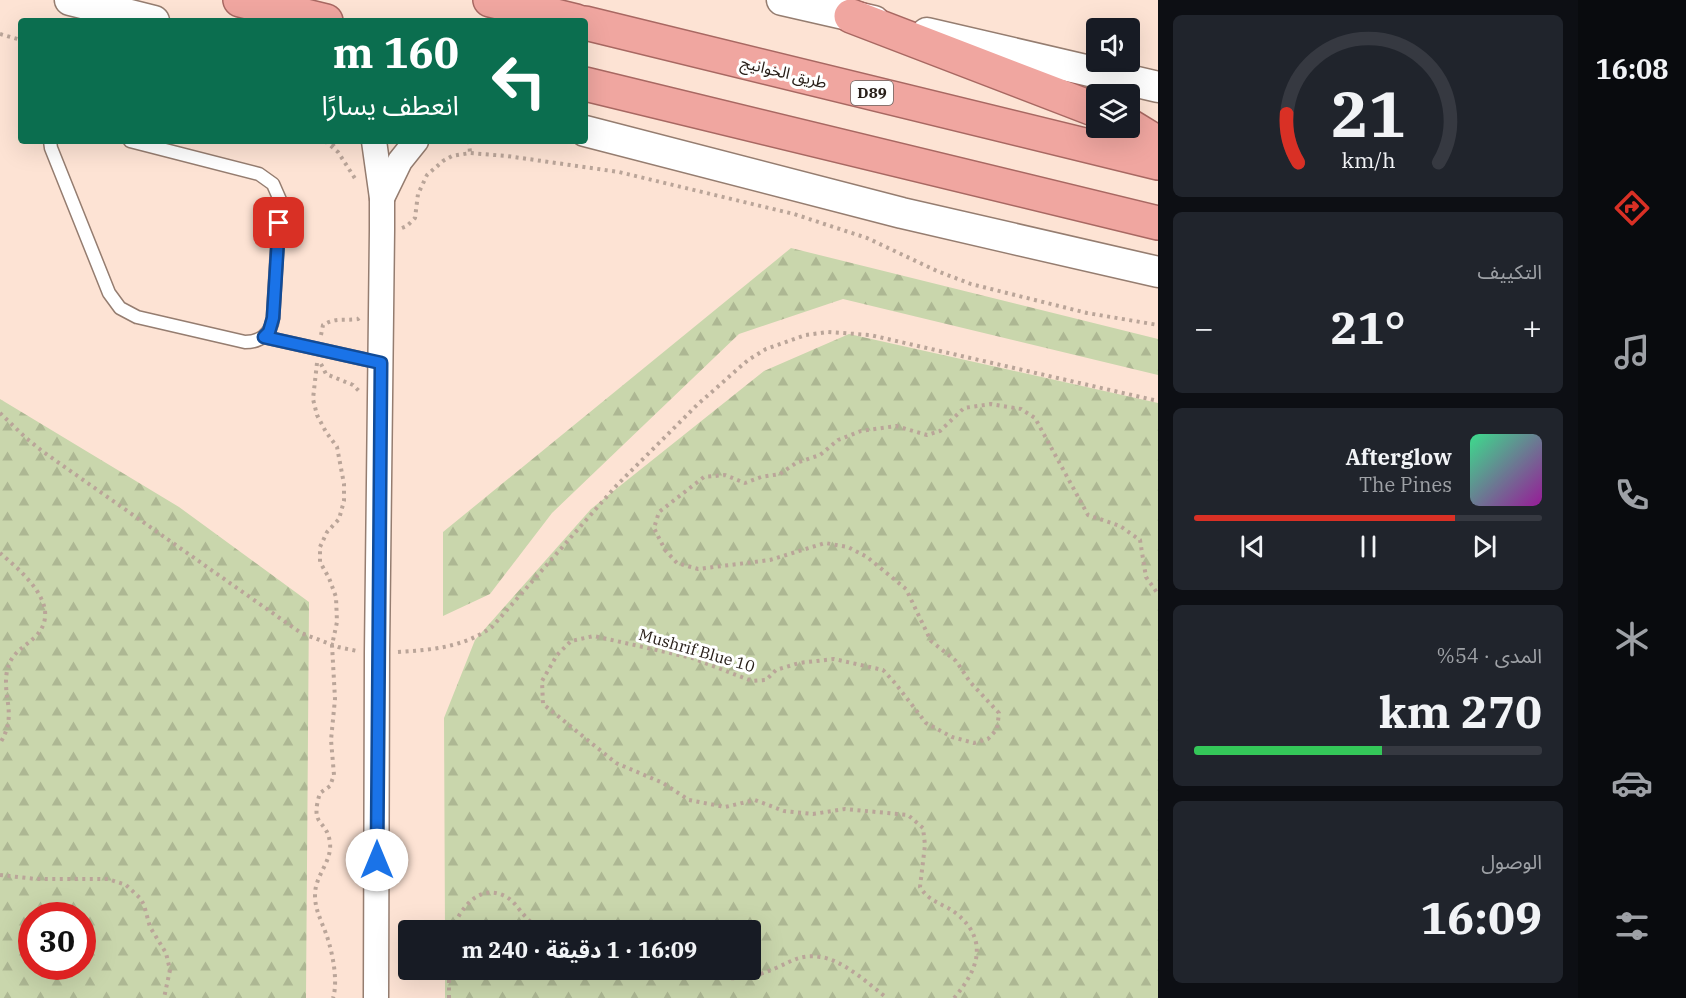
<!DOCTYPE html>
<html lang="ar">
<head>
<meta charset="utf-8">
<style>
  :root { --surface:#171b24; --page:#20242c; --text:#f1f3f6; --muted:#9ea1a6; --line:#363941; --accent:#d93025 }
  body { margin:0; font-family:"IBM Plex Serif","Noto Sans Arabic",serif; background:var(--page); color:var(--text); direction:rtl; height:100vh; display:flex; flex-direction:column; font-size:22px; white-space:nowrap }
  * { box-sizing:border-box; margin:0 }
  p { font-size:20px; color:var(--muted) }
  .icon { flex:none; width:33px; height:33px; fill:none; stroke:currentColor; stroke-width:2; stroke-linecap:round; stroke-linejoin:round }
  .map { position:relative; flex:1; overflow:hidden; direction:ltr }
  .sheet { display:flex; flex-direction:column; gap:15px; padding:15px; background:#0d0f14; width:420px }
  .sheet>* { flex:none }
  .hud { position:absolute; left:18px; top:18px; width:570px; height:126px; border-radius:6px; box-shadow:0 6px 24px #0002; direction:rtl; background:#0b6e4f; color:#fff; overflow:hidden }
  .fabs { position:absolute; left:1086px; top:18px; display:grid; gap:12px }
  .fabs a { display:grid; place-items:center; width:54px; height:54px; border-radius:6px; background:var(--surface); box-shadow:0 6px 24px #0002; font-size:30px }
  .speed { position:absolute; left:18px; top:902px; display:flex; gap:12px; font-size:30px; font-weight:700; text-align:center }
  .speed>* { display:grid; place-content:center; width:78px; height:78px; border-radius:50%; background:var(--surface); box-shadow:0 6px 24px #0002; line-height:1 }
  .speed .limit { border:9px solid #d22; background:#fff; color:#111 }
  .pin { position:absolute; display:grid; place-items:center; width:51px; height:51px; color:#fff; margin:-26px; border-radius:12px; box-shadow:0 3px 9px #0006 }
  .me { position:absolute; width:66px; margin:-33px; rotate:0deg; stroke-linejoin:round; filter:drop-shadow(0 0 4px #0008) }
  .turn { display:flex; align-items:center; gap:21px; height:126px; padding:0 30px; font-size:27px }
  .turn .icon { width:78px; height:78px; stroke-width:2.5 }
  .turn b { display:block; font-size:42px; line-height:51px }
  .big { font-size:45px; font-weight:700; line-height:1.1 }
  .sheet .tile { flex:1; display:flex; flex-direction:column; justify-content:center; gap:9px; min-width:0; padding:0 21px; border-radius:9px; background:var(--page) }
  .sheet .dial { align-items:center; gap:0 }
  .dial svg { height:156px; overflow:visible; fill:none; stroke:var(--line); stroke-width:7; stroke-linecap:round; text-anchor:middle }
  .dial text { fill:var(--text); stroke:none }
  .song { display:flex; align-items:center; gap:18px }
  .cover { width:72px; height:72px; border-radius:9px; background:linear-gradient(135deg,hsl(150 70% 55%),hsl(300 70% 35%)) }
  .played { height:6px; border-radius:3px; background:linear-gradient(90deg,var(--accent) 75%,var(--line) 75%) }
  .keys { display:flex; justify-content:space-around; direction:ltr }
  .heat { display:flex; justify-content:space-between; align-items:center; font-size:33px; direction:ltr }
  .charge { height:9px; border-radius:4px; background:linear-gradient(90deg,#34c759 54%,var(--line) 0) }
  .trip { position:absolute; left:398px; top:920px; width:363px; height:60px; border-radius:6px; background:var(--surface); box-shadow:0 6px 24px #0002; font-weight:700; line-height:60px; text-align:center; direction:rtl }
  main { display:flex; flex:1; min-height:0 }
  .tabs { display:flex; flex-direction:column; width:108px; justify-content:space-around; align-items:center; background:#090b0e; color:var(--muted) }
  .tabs .icon { width:42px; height:42px }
  .tabs .active { color:var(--accent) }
  .tabs b { font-size:27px; color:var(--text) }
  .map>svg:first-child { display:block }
  .forest { fill:url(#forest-firs); fill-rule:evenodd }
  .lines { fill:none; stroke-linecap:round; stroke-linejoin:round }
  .service-casing { stroke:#957d70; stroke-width:15 }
  .minor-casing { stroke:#957d70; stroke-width:27 }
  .tertiary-casing { stroke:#957d70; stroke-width:33 }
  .trunk-casing { stroke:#a86862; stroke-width:36 }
  .path { stroke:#baa599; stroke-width:4; stroke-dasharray:3 4.5; stroke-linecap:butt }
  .service { stroke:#fff; stroke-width:12 }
  .minor { stroke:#fff; stroke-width:24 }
  .tertiary { stroke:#fff; stroke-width:30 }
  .trunk { stroke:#f0a6a0; stroke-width:33 }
  .route-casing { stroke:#114b97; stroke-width:15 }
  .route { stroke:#1a73e8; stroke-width:10 }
  .labels { text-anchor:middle; stroke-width:6; stroke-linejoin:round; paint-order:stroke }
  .shield { fill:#fff; stroke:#69635f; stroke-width:1.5 }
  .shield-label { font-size:15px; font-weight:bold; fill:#29201a }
  .street-label { font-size:16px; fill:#29201a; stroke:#fff }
</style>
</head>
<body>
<main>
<nav class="tabs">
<b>16:08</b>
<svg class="icon active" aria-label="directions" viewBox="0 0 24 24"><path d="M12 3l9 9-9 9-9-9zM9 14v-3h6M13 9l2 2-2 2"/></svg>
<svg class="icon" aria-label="music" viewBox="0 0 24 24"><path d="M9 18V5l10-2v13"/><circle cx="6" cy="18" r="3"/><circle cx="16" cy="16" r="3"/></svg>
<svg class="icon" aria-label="phone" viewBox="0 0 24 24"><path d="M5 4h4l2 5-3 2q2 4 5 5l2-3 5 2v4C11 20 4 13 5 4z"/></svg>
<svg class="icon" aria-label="climate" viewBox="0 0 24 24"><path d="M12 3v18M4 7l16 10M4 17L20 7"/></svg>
<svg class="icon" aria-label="car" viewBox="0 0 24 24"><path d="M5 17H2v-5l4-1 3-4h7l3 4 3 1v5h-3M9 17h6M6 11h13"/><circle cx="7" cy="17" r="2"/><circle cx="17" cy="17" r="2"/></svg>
<svg class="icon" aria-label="filters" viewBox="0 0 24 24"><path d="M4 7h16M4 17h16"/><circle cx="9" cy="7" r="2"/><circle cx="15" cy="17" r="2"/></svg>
</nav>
<section class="sheet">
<div class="tile dial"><svg viewBox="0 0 100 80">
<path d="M14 69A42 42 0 1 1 86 69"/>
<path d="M14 69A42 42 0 0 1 8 44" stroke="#d93025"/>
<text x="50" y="56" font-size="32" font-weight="700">21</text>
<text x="50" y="72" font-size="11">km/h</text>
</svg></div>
<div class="tile"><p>التكييف</p>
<div class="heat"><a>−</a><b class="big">21°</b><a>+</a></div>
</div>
<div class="tile">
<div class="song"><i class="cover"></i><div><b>Afterglow</b><p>The Pines</p></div></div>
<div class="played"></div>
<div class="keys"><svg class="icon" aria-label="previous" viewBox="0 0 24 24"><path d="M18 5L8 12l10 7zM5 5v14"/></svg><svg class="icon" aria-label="pause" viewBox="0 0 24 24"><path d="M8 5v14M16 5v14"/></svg><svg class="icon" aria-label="next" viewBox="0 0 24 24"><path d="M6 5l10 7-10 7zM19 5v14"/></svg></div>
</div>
<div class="tile"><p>المدى · 54%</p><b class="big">270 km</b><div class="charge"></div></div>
<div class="tile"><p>الوصول</p><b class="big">16:09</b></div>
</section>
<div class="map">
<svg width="1158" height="998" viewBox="0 0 1158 998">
  <defs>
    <pattern id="forest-firs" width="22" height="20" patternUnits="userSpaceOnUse" patternTransform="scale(1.5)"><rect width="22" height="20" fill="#c9d6ac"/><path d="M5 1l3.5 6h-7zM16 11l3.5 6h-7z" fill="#adb793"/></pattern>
  </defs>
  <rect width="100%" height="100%" fill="#fde3d4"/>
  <g class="forest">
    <path d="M791,248L1158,339V375L843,299L739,334L552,513L490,594L443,616V532Z"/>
    <path d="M849,334L1158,403V998H445V969H750V930H445L444,718L475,640L591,509L764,371Z"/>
    <path d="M0,399L179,507L309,602L306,998H0ZM32,915H82V966H32Z"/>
  </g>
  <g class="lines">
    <defs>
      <g id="service">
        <path d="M50,141L51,148L109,293L120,308L137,317L245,342C261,342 271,334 273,318L280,200L273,184L259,174L130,141"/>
        <path d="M264,337L381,363"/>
      </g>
      <g id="minor">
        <path d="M374,141L382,198V230L377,652L376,998"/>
        <path d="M382,198L400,161L416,141"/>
      </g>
      <g id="tertiary">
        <path d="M70,0L154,21"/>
        <path d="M782,0L874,21"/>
        <path d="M927,33L1158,87"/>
        <path d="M585,131L902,213L1158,272"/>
      </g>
      <g id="trunk">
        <path d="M240,0L326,21"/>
        <path d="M490,0L576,21"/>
        <path d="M851,16L1096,110"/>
        <path d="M585,23L1158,163"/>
        <path d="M585,84L1158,223"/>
        <path d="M1130,126L1158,143"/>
      </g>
    </defs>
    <use href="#service" class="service-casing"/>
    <use href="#minor" class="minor-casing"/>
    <use href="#tertiary" class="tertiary-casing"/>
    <use href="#trunk" class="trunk-casing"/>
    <g class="path">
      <path d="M0,34L21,40"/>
      <path d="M325,141L338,152L356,180"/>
      <path d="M469,141L470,153"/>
      <path d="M332,145L339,141"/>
      <path d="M402,228L407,226L415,218L418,194L427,175L443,161L452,156L470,153L507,156L619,172L794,214L867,238L937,271L971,284L1087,313L1158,325"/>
      <path d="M321,335L323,325C336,317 344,321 358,319L359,318"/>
      <path d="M317,363L313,399L317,415L326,432L337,447L344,484V501L339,519L327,532L320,547V562L329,578L336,597L337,622L332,645L335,699L331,740L334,775L330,786L320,793C309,828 327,818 330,843C332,862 315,875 315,895C315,907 319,916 323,926C331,944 339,979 333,998"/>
      <path d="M321,364L326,374L353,385L359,391"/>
      <path d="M0,413L26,438L42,451L301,633L338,647L357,651"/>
      <path d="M0,553C21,571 64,606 36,636C24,648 11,652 7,671C2,698 18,715 0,743"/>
      <path d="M398,652C432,650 464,647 492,627L617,485L697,405L748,360L766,349L806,335L828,332L870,335L1158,401"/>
      <path d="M0,875L36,879H108L126,885L140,898L144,905L150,927L166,953L170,970L164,998"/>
      <path d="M452,930C461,907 481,881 508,898C515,902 520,912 527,918C531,923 537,926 541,930"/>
      <path d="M695,969C725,982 746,981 776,968C792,961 801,954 820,957C842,959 870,985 887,998"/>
      <path d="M449,998V969"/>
      <path d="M954,998C978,970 989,941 957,914C943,903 930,903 920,887L925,845L923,828L908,815L845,809L813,814L784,811L755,800L725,807L689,800L663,783L616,763L543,704L542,681L557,655L571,641L594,636L692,658L752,681L766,680L776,670L799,663L834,659L883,670L895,683L926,723L952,737L974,743L988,739L997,729L999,713L970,682L956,661L931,641L906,589L867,557L848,547L825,543L770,560L698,569L677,563L665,550L654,528L659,512L704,477L725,475L745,483L761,477L780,474L796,463L820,455L838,440L861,431L896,426L927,435L940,431L964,408L991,404L1021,409L1035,418L1088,515L1120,526L1140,540L1146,577L1158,594"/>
    </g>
    <use href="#service" class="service"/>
    <use href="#minor" class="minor"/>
    <use href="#tertiary" class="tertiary"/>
    <use href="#trunk" class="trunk"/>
  </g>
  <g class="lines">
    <defs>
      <path id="route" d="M279,223L273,318L269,332L264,337L381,363L377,860"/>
    </defs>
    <use href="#route" class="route-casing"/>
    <use href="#route" class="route"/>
  </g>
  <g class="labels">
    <rect class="shield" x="851" y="81" width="42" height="24" rx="4.5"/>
    <g class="shield-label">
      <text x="872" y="98">D89</text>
    </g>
    <g class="street-label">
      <text transform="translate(784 72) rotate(14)" y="6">طريق الخوانيج</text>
      <text transform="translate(697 650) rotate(16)" y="6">Mushrif Blue 10</text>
    </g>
  </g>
</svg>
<div class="fabs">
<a><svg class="icon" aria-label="sound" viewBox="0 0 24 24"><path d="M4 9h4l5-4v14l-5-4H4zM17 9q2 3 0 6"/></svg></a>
<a><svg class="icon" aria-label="layers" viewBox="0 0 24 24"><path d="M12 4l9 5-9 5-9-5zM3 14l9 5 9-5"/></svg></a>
</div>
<div class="speed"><div class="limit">30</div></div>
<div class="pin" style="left:279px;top:223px;background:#d93025"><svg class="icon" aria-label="arrive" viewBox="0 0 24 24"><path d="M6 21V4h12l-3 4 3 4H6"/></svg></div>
<svg class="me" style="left:377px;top:860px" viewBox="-20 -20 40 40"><circle r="19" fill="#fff"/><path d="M0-13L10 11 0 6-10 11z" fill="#1a73e8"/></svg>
<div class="trip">16:09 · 1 دقيقة · 240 m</div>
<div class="hud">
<div class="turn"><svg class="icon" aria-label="left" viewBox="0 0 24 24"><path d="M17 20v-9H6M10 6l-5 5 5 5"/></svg><div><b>160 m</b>انعطف يسارًا</div></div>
</div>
</div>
</main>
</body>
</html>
